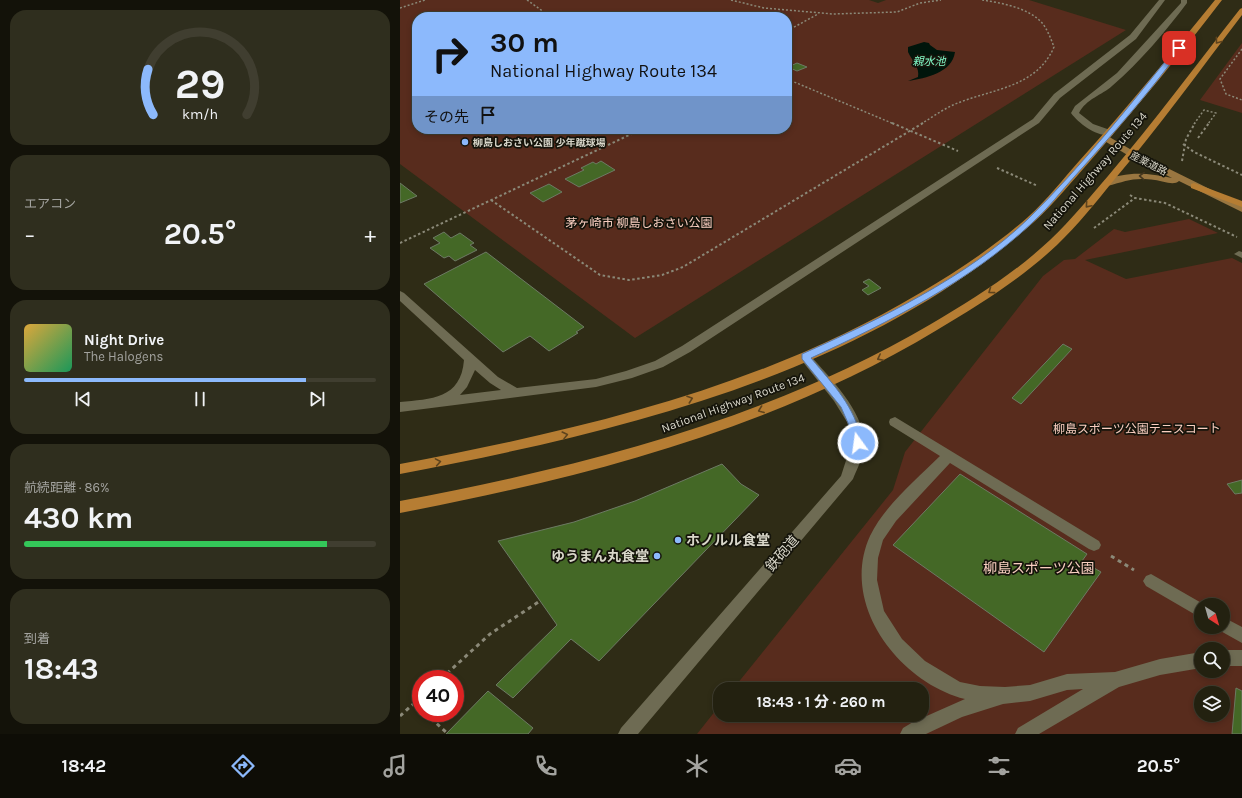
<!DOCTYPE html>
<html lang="ja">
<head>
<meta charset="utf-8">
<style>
  :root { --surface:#232110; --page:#2f2e1e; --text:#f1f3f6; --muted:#a3a39f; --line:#403e30; --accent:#8cb9fc }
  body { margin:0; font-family:Karla,"Noto Sans JP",sans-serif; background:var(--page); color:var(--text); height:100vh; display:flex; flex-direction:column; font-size:15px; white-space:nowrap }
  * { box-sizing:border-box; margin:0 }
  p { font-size:13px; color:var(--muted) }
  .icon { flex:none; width:22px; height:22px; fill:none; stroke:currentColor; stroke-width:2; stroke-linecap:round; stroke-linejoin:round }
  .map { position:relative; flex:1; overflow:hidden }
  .sheet { display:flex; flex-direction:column; gap:10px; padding:10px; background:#131209; width:400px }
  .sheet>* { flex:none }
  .guide { position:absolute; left:12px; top:12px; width:380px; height:122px; border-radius:16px; box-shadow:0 2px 6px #0003,0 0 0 1px var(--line); background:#8cb9fc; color:#111; overflow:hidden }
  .needle { width:26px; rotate:143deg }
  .fabs { position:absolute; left:794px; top:598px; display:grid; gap:8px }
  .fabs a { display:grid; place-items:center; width:36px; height:36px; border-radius:50%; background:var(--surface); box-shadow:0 2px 6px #0003,0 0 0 1px var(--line); font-size:20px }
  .speed { position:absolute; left:12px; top:670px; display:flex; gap:8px; font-size:20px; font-weight:700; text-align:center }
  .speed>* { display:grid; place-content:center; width:52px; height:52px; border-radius:50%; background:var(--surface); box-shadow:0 2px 6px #0003,0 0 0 1px var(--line); line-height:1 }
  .speed .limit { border:6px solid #d22; background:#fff; color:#111 }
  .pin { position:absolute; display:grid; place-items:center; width:34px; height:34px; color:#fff; margin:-17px; border-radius:8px; box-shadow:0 2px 6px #0006 }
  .me { position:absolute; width:44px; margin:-22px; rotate:346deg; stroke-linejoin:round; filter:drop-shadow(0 0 3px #0008) }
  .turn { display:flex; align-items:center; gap:14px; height:84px; padding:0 12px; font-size:18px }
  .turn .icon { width:52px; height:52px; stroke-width:2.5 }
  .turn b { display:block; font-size:28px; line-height:34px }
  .then { display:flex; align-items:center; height:38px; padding:0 12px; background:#0003; gap:8px; font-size:15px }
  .big { font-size:30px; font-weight:700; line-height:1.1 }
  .sheet .widget { flex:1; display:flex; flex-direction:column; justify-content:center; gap:6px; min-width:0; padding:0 14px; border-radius:16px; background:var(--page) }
  .sheet .dial { align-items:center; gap:0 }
  .dial svg { height:104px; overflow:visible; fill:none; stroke:var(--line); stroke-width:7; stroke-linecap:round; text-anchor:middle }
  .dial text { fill:var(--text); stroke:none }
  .song { display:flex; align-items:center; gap:12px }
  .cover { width:48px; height:48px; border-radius:6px; background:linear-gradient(135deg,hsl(40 70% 55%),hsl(150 70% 35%)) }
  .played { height:4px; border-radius:2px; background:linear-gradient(90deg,var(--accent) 80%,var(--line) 80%) }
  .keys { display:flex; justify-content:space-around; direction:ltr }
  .heat { display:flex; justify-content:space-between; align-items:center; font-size:22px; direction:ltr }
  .charge { height:6px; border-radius:3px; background:linear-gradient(90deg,#34c759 86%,var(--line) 0) }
  .trip { position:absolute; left:313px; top:682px; width:216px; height:40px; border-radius:16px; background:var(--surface); box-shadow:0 2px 6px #0003,0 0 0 1px var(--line); font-weight:700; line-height:40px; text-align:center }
  .menu { display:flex; height:64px; justify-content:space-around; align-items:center; background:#0e0d06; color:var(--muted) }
  .menu .icon { width:28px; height:28px }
  .menu .on { color:var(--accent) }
  .menu b { font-size:18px; color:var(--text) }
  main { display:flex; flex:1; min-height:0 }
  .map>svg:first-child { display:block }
  .green { fill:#582c1d; fill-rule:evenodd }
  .water { fill:#00150b }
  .building { fill:#446826; stroke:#6d7a64 }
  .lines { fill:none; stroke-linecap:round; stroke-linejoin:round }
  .path-far2 { stroke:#8b8978; stroke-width:1.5; stroke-dasharray:2 2; stroke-linecap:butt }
  .path-far1 { stroke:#8b8978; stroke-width:2; stroke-dasharray:2.5 2.5; stroke-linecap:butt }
  .path { stroke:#8b8978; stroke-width:3; stroke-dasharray:4 4; stroke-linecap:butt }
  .minor { fill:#6e6b53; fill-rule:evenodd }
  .major { fill:#997640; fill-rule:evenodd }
  .highway { fill:#b67d33; fill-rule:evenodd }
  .oneway { stroke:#5d431d }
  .oneway2 { stroke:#43361e }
  .route { fill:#8cb9fc; stroke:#5b78a4 }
  .poi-dot { fill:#8cb9fc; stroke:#15140b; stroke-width:1.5 }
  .labels { text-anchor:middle; stroke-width:3.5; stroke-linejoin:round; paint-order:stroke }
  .far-poi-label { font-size:10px; font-weight:bold; fill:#d9d7ca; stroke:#15140b; text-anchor:start }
  .far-street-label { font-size:10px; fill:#d9d7ca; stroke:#15140b }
  .far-water-label { font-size:11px; font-style:italic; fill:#82fbc8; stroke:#15140b }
  .street-label { font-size:12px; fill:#d9d7ca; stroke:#15140b }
  .park-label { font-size:12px; fill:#f9cec0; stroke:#15140b }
  .near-poi-label { font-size:14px; font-weight:bold; fill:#d9d7ca; stroke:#15140b; text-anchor:start }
  .near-street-label { font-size:14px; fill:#d9d7ca; stroke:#15140b }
  .near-park-label { font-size:14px; fill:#f9cec0; stroke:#15140b }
</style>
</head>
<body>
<main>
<section class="sheet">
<div class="widget dial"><svg viewBox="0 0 100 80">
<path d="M14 69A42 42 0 1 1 86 69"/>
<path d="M14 69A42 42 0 0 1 10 34" stroke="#8cb9fc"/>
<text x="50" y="56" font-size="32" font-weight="700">29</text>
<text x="50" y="72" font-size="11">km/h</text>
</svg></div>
<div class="widget"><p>エアコン</p>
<div class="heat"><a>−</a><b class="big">20.5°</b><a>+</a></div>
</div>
<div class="widget">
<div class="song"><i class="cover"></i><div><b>Night Drive</b><p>The Halogens</p></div></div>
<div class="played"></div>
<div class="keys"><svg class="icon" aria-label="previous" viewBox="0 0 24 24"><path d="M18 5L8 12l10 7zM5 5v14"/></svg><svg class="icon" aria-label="pause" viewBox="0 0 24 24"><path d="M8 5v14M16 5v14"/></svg><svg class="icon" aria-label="next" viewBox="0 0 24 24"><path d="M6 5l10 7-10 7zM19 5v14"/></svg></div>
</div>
<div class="widget"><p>航続距離 · 86%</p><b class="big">430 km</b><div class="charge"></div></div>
<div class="widget"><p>到着</p><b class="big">18:43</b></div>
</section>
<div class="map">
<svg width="842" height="734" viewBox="0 0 842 734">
  <rect width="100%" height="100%" fill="#2f2c16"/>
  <g class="green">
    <path d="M0,0H469L478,3L486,0H629L726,30L235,338L0,164ZM17,17H387V129H17Z"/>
    <path d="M842,43V113L800,100Z"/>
    <path d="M789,219L818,233L685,260L726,279L832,258L842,263V734H297L320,705V715H522V689H333L493,490L505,452L643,276L664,260L675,259L714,229L725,232ZM801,605H823V627H801ZM801,649H823V671H801ZM801,693H823V715H801Z"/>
  </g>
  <path class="water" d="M524,42L529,43L530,45L537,50L555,52C552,73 526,78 508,81L518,77C520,67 512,61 508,52V47Z"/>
  <g class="building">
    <path d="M397,63L407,67L397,71L388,67Z"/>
    <path d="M201,161L215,170L179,187L165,179L184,170L181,168L193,162L196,164Z"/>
    <path d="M0,183L17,196L0,203Z"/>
    <path d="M149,184L162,192L143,202L130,193Z"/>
    <path d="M44,232L51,238L60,233L74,243L70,245L77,250L55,261L49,256L44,258L30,248L40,243L33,238Z"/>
    <path d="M86,252L184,327L176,332L178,333L149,351L130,336L103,352L24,284Z"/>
    <path d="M469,279L481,288L468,295L462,290L469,286L463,282Z"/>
    <path d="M663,344L672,349L621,404L612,398Z"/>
    <path d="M322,464L341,484L359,495L199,661L171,639L113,698L96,685L157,625L98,541L174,522L235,501Z"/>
    <path d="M560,474L687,554L682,561L701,572L644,652L493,545Z"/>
    <path d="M842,480V493L835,494L827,484Z"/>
    <path d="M836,688L842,691V734H832Z"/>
    <path d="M88,691L133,728L128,734H46Z"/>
  </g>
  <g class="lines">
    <g class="path-far2">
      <path d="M127,0L151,17"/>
      <path d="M331,0L364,8L433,14L497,12L520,3L541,0"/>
      <path d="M0,8L25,0"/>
      <path d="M387,31L418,14"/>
      <path d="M842,49L820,79L826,94L842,100"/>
      <path d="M387,79L494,124"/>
      <path d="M521,124C531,118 542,110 553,105C589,89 636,89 654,47C651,39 648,31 643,24C630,8 602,3 582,0"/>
      <path d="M794,124L804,110L816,113L808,124"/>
    </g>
    <g class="path-far1">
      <path d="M492,123L558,151"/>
      <path d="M798,138L809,123"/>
      <path d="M783,144L794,152L842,175"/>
      <path d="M782,161L786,139L795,123"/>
      <path d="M597,168L638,186"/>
      <path d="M730,195L735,198L765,203L837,237"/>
      <path d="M91,200L200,275L229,280L262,275L283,267L523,123"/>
      <path d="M694,228L735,198"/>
      <path d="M0,243L242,129"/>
    </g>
    <g class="path">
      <path d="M711,556L734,570"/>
      <path d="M41,679L90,634L140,601"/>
      <path d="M15,703L21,709"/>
      <path d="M25,713L47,733"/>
      <path d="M0,716L21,697"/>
    </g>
    <g class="minor">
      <path d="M759,0H765L736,39L660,98L639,123L290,352L263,367L232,378L196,387L0,412V402C31,399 61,399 64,360L0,301V291L4,293L98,377L117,388L196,379L226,371L255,361L282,346L633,119L654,94L730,35ZM75,370L90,383L101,390L60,395L67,387Z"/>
      <path d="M781,0H787V3C765,32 740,62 712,86C702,95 686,99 679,113L693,124L713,131V135C698,138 679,124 671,113L675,106L717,73L781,3Z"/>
      <path d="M839,251L842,252V258L834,254Z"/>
      <path d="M405,353L409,354C429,377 465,412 464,444C464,456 457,469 453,479L238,734H218L221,728L441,476L451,445V434L447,422L434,401L399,357L401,354Z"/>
      <path d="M495,417L699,541L701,545L699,549L694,551L689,549L550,463L496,521L483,540L478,558L477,580L484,611L502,639L525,661L560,682L580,686L605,687L630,685L667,674L715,672L760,659L801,652V668L760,675L719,687L639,734H615L618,728L683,689L667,690L630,701L603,704L562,717L526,734H500L503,728L513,722L565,699C499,682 439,604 470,536C485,505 516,480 540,456L490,425L489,422L490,419Z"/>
      <path d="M751,574L805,605H801V618L746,586L743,581L746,576Z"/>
      <path d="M823,617L842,627V643L817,629L816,627H823Z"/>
      <rect x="823" y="650" width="19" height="16"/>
    </g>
    <path class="major" d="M706,135L735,152L842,205V212L779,181C774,186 762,181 755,180C733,177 727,181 707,186L704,185V181C726,171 748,173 772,178L729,156L703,140L702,138Z"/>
    <g class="highway">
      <path d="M815,0H822C780,55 736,108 691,160C672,181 655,203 634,222C462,375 220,432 0,474V464C180,430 361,388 520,293C558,271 595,246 628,217C647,200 663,179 680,160C727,108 771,54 815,0Z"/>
      <path d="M842,8V15C800,70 759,127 714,180C696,202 678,225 657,245C621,279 579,305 537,330C373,429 187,477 0,513V501C185,466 367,420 531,324C572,300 615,273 650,240C671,220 689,198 708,176C754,122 796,65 840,9Z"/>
      <path d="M794,183L842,201V207L791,188V184Z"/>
    </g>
  </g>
  <defs><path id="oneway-chevron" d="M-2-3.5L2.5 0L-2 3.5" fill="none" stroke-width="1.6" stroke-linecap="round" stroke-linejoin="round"/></defs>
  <g class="oneway">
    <use href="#oneway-chevron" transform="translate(818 41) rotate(127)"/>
    <use href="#oneway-chevron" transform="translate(688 205) rotate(131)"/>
    <use href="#oneway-chevron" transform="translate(591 291) rotate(144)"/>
    <use href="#oneway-chevron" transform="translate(480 358) rotate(153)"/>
    <use href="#oneway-chevron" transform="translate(290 399) rotate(-19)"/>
    <use href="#oneway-chevron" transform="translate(361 410) rotate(159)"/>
    <use href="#oneway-chevron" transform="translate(165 435) rotate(-14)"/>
    <use href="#oneway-chevron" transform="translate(38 462) rotate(-10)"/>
  </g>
  <use class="oneway2" href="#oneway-chevron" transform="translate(742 176) rotate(-178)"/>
  <path class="route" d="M777,47L782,48C749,93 712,135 675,176C661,191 648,209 632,223C569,282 489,322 411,358C436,388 453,404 463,443L458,447L454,446L448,423L441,407L402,359V354C478,320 568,277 628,219C682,166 729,106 777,47Z"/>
  <g class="poi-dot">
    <circle cx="65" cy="142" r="4"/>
    <circle cx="278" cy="540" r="4"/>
    <circle cx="257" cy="556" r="4"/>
  </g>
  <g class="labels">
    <g class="far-poi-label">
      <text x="73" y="146">柳島しおさい公園 少年蹴球場</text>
    </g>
    <g class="far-street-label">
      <text transform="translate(749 163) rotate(27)" y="4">産業道路</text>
    </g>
    <g class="far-water-label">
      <text x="529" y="65">親水池</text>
    </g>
    <g class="street-label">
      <text transform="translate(695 171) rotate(-49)" y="4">National Highway Route 134</text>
      <text transform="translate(333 403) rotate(-20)" y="4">National Highway Route 134</text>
    </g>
    <g class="park-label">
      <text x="239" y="227">茅ヶ崎市 柳島しおさい公園</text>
      <text x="737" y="433">柳島スポーツ公園テニスコート</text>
    </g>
    <g class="near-poi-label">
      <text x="286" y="545">ホノルル食堂</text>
      <text x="249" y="561" text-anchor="end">ゆうまん丸食堂</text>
    </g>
    <g class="near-street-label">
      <text transform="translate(382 553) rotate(-49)" y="5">鉄砲道</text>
    </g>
    <g class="near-park-label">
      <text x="639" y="573">柳島スポーツ公園</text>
    </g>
  </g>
</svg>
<div class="fabs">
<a><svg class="needle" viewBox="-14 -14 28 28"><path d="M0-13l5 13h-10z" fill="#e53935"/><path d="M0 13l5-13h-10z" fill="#a3a39f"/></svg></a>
<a><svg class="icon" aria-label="search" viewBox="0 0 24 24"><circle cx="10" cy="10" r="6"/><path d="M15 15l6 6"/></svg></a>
<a><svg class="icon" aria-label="layers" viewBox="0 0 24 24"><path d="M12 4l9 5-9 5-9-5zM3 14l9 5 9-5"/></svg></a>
</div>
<div class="speed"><div class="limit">40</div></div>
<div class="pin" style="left:779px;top:48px;background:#d93025"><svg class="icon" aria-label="arrive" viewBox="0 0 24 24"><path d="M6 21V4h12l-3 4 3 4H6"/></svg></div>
<svg class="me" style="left:458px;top:443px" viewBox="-20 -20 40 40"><circle r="17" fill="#8cb9fc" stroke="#fff" stroke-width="3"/><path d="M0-11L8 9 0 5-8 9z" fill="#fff"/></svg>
<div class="trip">18:43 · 1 分 · 260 m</div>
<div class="guide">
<div class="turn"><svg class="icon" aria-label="right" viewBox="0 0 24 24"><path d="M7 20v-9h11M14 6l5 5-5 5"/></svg><div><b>30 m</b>National Highway Route 134</div></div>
<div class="then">その先<svg class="icon" aria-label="arrive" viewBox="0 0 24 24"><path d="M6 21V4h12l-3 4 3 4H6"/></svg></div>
</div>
</div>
</main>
<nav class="menu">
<b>18:42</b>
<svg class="icon on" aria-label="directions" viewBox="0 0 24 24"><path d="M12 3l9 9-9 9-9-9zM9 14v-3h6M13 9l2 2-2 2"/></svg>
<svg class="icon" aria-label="music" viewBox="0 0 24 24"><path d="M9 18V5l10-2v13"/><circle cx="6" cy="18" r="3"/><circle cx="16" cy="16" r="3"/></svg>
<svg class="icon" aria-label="phone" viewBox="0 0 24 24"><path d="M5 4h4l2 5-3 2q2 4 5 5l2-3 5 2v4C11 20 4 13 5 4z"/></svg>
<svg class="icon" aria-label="climate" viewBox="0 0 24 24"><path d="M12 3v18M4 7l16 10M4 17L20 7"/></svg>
<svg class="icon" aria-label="car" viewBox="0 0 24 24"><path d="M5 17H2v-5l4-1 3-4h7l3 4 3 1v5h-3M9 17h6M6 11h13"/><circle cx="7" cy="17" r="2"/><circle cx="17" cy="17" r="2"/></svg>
<svg class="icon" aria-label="filters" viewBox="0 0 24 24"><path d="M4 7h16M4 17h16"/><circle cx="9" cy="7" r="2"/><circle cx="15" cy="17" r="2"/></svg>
<b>20.5°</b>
</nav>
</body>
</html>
